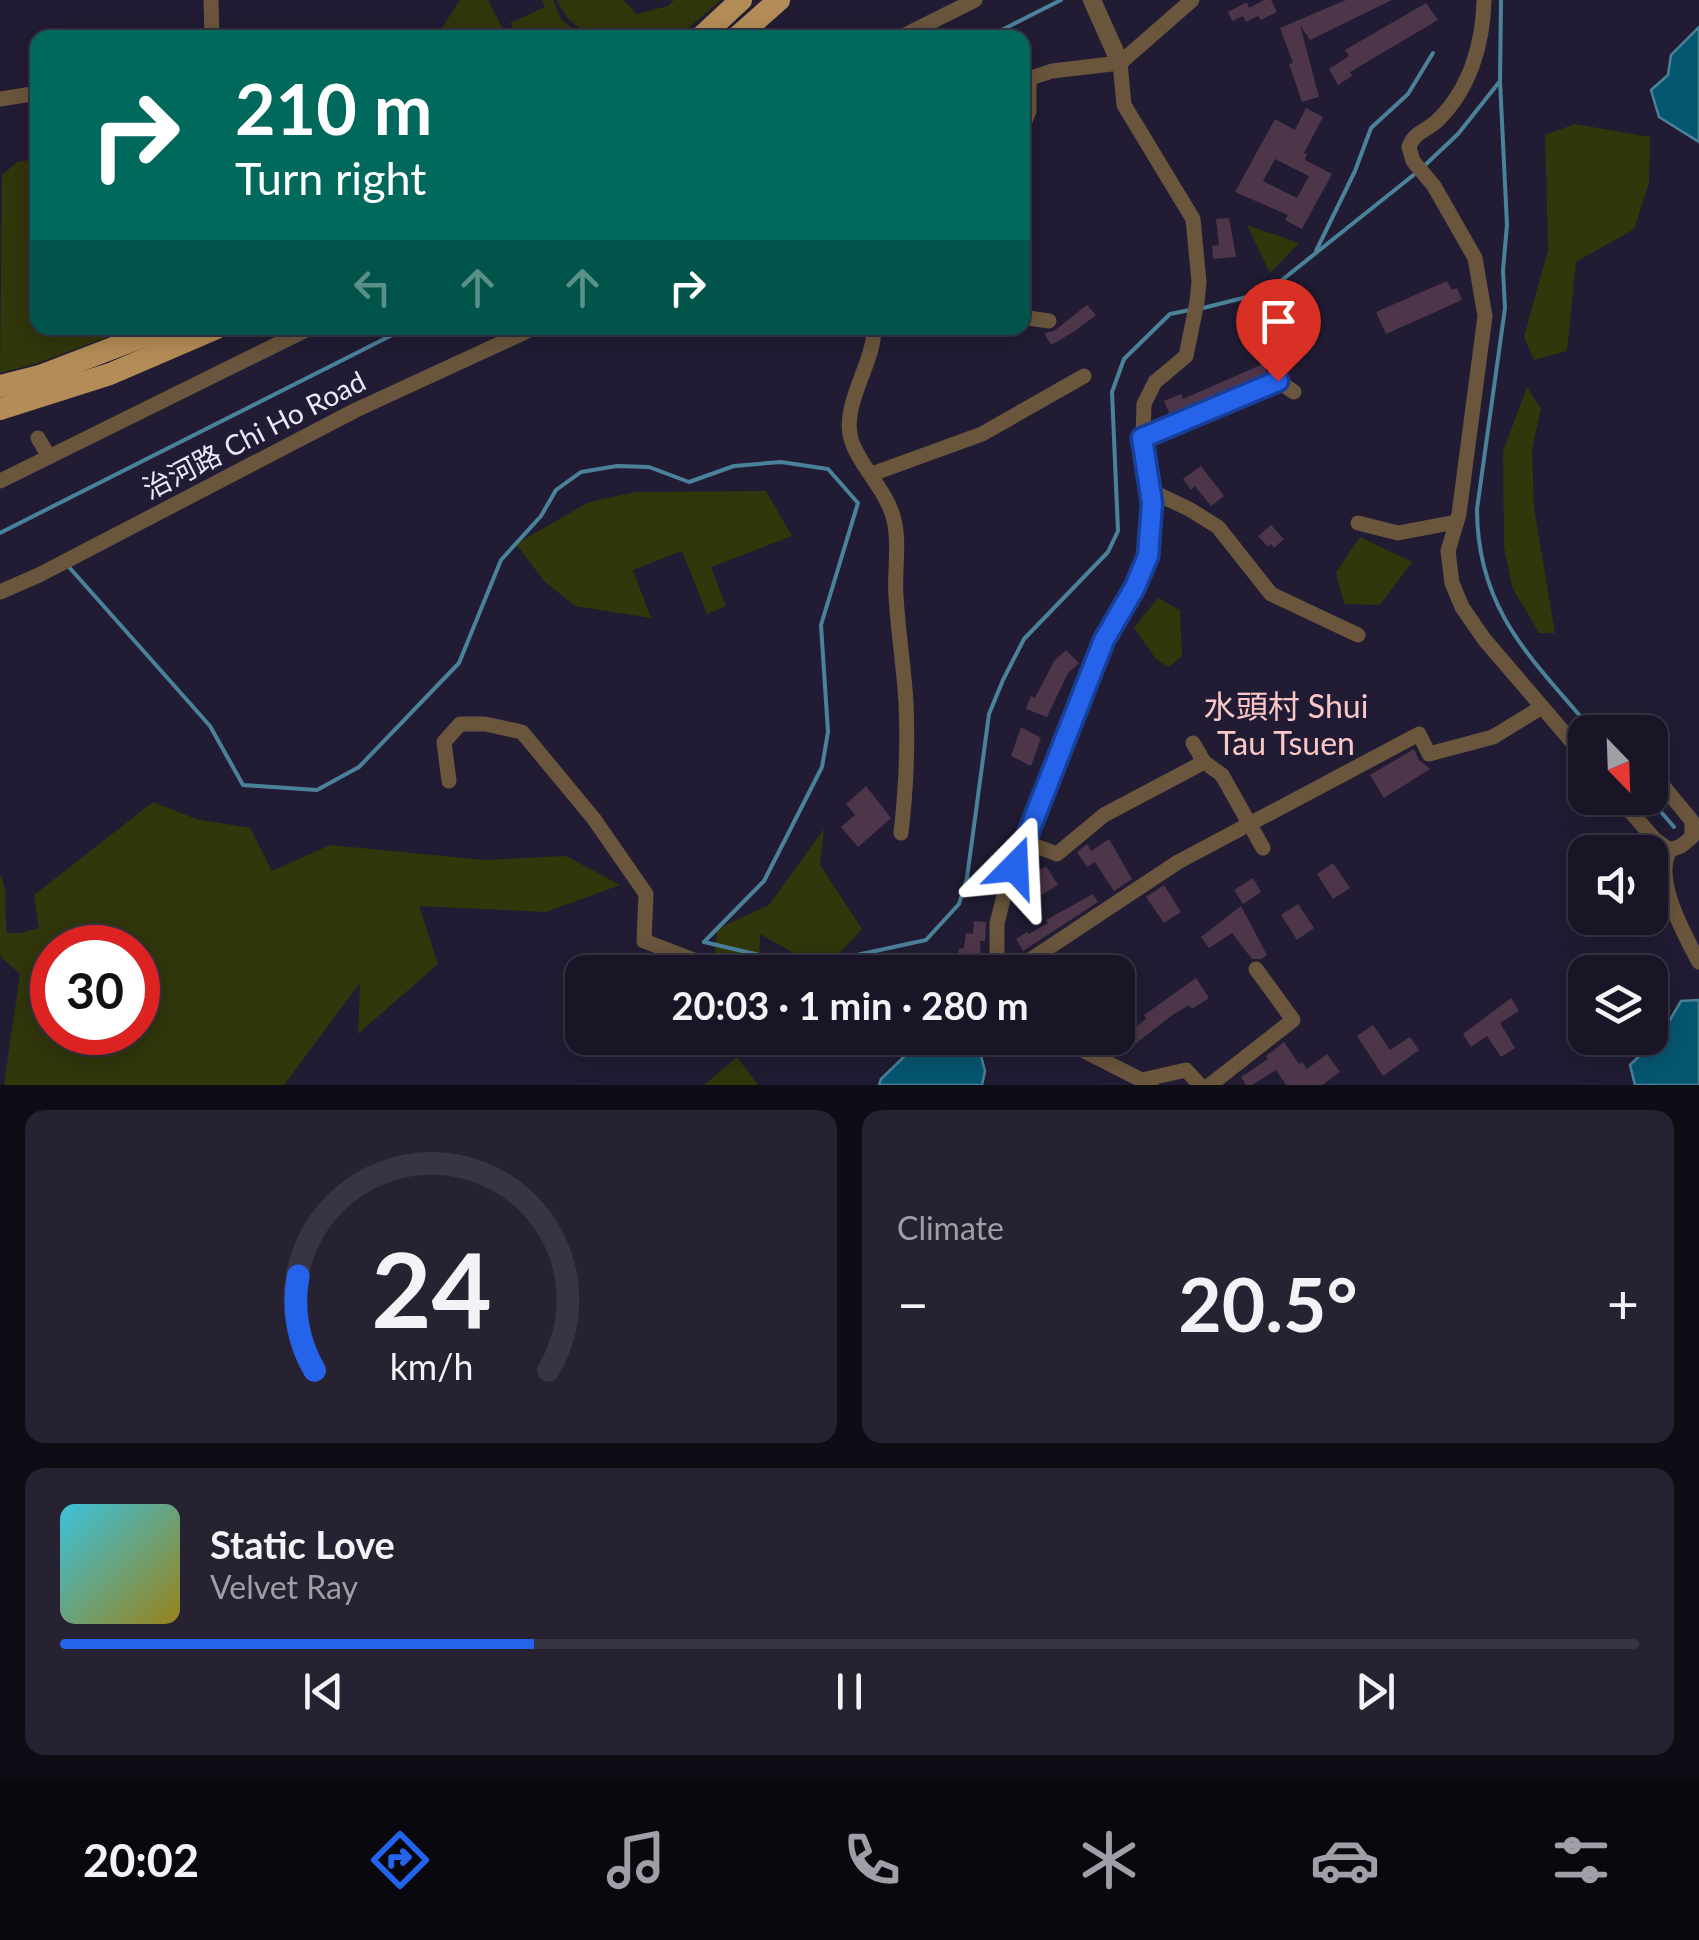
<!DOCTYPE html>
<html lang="en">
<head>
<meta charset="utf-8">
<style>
  :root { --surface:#191526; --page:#262232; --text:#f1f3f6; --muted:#9f9fa7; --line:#373443; --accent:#2563eb }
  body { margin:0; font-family:Lato,"Noto Sans TC",sans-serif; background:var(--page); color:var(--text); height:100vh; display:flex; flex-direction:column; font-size:38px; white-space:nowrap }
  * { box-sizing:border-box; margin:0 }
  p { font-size:32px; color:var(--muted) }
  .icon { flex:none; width:55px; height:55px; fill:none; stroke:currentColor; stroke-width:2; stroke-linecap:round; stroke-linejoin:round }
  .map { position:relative; height:1085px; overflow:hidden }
  .side { display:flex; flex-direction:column; gap:25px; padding:25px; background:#0e0c15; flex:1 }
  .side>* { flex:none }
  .top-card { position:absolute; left:30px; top:30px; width:1000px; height:305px; border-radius:20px; box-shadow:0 5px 25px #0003,0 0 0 2px var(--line); background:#00695c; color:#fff; overflow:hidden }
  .needle { width:65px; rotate:157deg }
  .buttons { position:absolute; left:1568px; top:715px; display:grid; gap:20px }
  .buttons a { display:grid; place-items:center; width:100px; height:100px; border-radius:20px; background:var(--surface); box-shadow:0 5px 25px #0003,0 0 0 2px var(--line); font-size:50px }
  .speed { position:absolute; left:30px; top:925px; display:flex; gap:20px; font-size:50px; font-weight:700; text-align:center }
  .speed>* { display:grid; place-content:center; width:130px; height:130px; border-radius:50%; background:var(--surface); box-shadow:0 5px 25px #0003,0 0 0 2px var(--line); line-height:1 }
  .speed .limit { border:15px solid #d22; background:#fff; color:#111 }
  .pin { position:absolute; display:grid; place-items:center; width:85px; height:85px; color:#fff; margin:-102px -42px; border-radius:50% 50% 50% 0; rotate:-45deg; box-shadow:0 0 10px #0007 }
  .pin .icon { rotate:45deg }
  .me { position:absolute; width:110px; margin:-55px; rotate:21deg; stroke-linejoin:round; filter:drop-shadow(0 0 8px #0008) }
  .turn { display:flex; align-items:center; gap:35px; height:210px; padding:0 40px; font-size:45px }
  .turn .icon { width:130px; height:130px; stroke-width:2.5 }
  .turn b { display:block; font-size:70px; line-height:85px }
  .lanes { display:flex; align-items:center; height:95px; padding:0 40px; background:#0003; justify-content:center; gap:50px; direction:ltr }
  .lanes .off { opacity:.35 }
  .big { font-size:75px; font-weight:700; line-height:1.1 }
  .side .tile { flex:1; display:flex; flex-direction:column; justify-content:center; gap:15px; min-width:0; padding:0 35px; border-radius:20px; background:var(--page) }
  .side .dial { align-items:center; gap:0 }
  .dial svg { height:260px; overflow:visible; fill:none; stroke:var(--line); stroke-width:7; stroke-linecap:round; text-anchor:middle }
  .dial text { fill:var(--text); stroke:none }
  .song { display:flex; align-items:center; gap:30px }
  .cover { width:120px; height:120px; border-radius:15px; background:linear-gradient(135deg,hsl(190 70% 55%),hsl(50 70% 35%)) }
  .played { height:10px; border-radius:5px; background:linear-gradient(90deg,var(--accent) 30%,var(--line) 30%) }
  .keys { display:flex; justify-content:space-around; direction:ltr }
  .heat { display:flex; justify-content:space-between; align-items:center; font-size:55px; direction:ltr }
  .side .tiles { flex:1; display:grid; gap:25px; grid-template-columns:1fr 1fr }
  .tile:last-child { grid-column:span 2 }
  .trip { position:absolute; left:565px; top:955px; width:570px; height:100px; border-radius:20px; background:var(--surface); box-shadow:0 5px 25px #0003,0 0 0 2px var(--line); font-weight:700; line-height:100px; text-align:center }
  .tab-bar { display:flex; height:160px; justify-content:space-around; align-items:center; background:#0a080f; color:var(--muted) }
  .tab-bar .icon { width:70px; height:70px }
  .tab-bar .on { color:var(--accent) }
  .tab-bar b { font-size:45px; color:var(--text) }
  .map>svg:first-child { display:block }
  .green { fill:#31360b; fill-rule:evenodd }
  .water { fill:#055771; stroke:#4a829a; stroke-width:2.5 }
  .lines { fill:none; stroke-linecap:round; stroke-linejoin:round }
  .stream { stroke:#4a829a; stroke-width:4 }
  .building { fill:#4d3649; fill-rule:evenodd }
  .minor { stroke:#6a563d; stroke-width:15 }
  .tertiary { stroke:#6a563d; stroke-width:18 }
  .primary { stroke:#b48c57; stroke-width:22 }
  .route-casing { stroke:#184099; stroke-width:25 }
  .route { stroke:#2563eb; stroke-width:18 }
  .labels { text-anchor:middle; stroke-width:10; stroke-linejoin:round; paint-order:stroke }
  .street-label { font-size:28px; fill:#eae8f8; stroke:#211c33 }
  .quarter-label { font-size:32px; fill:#fbc7c7; stroke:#211c33 }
</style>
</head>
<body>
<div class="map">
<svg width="1699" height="1085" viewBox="0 0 1699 1085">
  <rect width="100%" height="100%" fill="#211c33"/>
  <g class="green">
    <path d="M460,0H488L507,37H436Z"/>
    <path d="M542,0H553L561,19L584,37H518L510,23L545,7Z"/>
    <path d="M557,0H623L637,14L668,6L674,0H721L677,38C631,38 579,51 557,0Z"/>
    <path d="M1575,124L1650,137L1649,183L1634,229L1576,262L1567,351L1534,360L1524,337L1548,250L1545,135Z"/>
    <path d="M37,159L38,328H132L35,364L0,373L2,175L17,162Z"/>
    <path d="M1247,225L1299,243L1270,273Z"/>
    <path d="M1527,387L1541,409L1532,449L1534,508L1555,633H1539L1512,587L1504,547L1503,451Z"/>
    <path d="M766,491L792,536L711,567L726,606L707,614L682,551L633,570L651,618L575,606L544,581L516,544L589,502L636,492Z"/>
    <path d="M1360,537L1412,562L1380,605L1344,604L1336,572Z"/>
    <path d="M1158,598L1180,610L1182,656L1169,667L1156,659L1134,628Z"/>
    <path d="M153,802L196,819L250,828L272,871L330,845L484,860L566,856L620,885L546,912L419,906L438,964L358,1034L360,983L284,1085H4L20,974L1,957L0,952V874C9,891 4,913 7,933H20L39,928L34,895ZM52,948H138V1032H52Z"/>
    <path d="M824,829L820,865L862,929L824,970L760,934L759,972H713L717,929L769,905Z"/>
    <path d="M737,1057L758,1085H704Z"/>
  </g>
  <g class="water">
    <path d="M1699,27V142L1659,117L1651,90L1668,75L1671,55Z"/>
    <path d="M1699,1000V1085H1635L1630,1065L1661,1035L1681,1001Z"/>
    <path d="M934,1038H952L978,1045L985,1071L982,1085H879L881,1079L912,1049Z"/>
  </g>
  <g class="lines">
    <g class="stream">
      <path d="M1501,0L1500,81L1507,225L1503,270L1505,308L1477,509C1477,611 1533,660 1594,732"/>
      <path d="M986,38L1061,0"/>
      <path d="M1423,167L1458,134L1500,81"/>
      <path d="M1316,251L1355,171L1371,128L1408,94L1433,53"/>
      <path d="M1199,309L1267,292L1416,173"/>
      <path d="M0,533L406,328"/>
      <path d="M69,567L210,726L243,785L317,790L359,767L459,663L501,560L541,516L556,490L581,472L617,466L649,467L689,482L734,466L781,462L828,469L858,503L821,625L828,732L822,767L764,881L704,942"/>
      <path d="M1649,798L1674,827"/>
      <path d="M704,942L806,966L926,940L959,904L967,878L989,714L1003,680L1024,639L1108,552L1118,531L1112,392L1124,359L1170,314L1190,310"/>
    </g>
  </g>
  <g class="building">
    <path d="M1264,0H1271L1277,12L1261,20L1258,16L1246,22L1243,16L1232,21L1228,12L1247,2L1249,8Z"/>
    <path d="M1346,0H1392L1310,40L1300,25L1319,97L1302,102L1289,64L1293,63L1280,28Z"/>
    <path d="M1426,3L1438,20L1350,72L1352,76L1338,85L1329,69L1349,56L1345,50Z"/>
    <path d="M1306,108L1323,117L1304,153L1307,154L1305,160L1332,174L1302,229L1285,220L1288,215L1235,192L1275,119L1295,130ZM1275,159L1309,176L1297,198L1263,181Z"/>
    <path d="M1229,218L1236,257L1213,259L1212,246L1219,245L1216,219Z"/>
    <path d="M1447,281L1452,290L1457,288L1462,300L1386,334L1376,312Z"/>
    <path d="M1087,305L1096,315L1075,331L1051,345L1044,333L1054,331Z"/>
    <path d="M1263,364L1267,373L1170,415L1164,401L1181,394L1183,399Z"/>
    <path d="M1201,466L1224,496L1211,506L1195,486L1191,490L1183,479Z"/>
    <path d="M1271,525L1284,539L1274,548L1271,544L1268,547L1258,536Z"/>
    <path d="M1066,650L1079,663L1068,673L1047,717L1026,709L1031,696L1035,698L1054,661Z"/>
    <path d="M1021,727L1041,738L1031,766L1011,756Z"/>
    <path d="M1414,749L1419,760L1430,769L1384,798L1370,775Z"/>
    <path d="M866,786L891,818L858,847L841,827L855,815L846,804Z"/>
    <path d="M1109,839L1132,879L1114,891L1095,862L1087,867L1077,852L1087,844L1091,851Z"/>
    <path d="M1333,863L1350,888L1333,899L1317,874Z"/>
    <path d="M1046,866L1058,885L1033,900L1022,881Z"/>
    <path d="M1253,878L1261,892L1243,904L1234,890Z"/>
    <path d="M1164,885L1181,912L1164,923L1146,897Z"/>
    <path d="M1093,894L1098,902L1023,951L1016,939L1027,932L1029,934L1048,923L1046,920Z"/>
    <path d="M1298,904L1314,928L1297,940L1281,915Z"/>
    <path d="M1241,906L1267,955L1261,959H1252L1232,933L1209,948L1201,937Z"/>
    <path d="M974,921L986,922L985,941H980L982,972H939L938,966L960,963L958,949L964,948L966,933L973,934Z"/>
    <path d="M1061,953L1075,972H1036L1035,970Z"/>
    <path d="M1196,978L1209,998L1192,1009L1189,1005L1171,1016L1134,1045L1132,1042L1114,1053L1104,1049L1102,1045L1122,1033L1124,1036L1146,1019L1144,1015Z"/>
    <path d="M1511,998L1519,1011L1500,1023L1515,1048L1501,1057L1487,1036L1471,1047L1463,1034Z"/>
    <path d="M1373,1025L1390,1050L1410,1037L1419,1050L1383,1076L1357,1036Z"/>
    <path d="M1284,1042L1299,1064L1302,1062L1307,1069L1327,1054L1340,1072L1322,1085H1286L1276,1070L1252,1085H1246L1241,1077L1268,1059L1266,1056Z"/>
  </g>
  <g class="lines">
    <g class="minor">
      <path d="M211,0L212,38"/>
      <path d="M1484,0C1483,44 1470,89 1437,121C1426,131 1414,132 1409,147L1413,161L1434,186L1475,258L1485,316L1459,514L1448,551L1452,583L1462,607L1484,639L1585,757"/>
      <path d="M899,38L975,0"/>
      <path d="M1022,81L1052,71L1120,63L1192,0"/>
      <path d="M0,99L38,93"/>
      <path d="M1022,129L1029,111V78"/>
      <path d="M1022,317L1049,321"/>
      <path d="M874,328C875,361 841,405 851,439C859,466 887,490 894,520C900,545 894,571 896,596C898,632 904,667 906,703C908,747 906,790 901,833"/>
      <path d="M38,438L48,455"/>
      <path d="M1143,439L1278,381L1294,392"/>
      <path d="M872,474L982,434L1084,376"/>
      <path d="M0,481L310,328"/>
      <path d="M1151,491L1189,509L1218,527L1271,594L1358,635"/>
      <path d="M1358,523L1398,533L1456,522"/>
      <path d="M0,592L39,575L356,410L534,328"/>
      <path d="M1647,732L1649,731"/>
      <path d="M1193,743L1204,762L1222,775L1263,848"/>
      <path d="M1650,770L1692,821V837L1681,846L1670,850"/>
      <path d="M449,781L444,742L460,724H485L522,732L594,819L646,894L644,941L707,965L745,972"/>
      <path d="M1619,798L1655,840L1670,850"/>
      <path d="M1025,842L1057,854L1104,815L1204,762"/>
      <path d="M1670,850C1653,879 1684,934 1699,962"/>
      <path d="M997,972V923L1005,892L1105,641L1145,564L1152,513L1143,439L1144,404L1155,382L1186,356L1197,302L1199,282L1193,219L1124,105L1120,63"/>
      <path d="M1012,972L1178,862L1419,734L1429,754L1493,737L1542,707"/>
      <path d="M1059,1038L1151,1085"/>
      <path d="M1142,1080L1186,1070L1200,1085"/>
      <path d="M1210,1085L1293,1020L1256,969"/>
    </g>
    <path class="tertiary" d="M1092,0L1120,63"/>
    <g class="primary">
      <path d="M700,38L741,0"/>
      <path d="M736,38L779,0"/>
      <path d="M0,386L40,376L165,328"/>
      <path d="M0,409L110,374L217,328"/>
    </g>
  </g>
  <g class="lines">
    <defs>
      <path id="route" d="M1015,867L1104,640L1135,587L1148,556L1152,503L1142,438L1278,381"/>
    </defs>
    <use href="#route" class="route-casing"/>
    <use href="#route" class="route"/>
  </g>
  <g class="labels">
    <g class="street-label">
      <text transform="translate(254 435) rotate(-27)" y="10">治河路 Chi Ho Road</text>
    </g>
    <g class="quarter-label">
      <text x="1286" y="718">水頭村 Shui<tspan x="1286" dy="37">Tau Tsuen</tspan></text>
    </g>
  </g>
</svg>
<div class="buttons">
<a><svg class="needle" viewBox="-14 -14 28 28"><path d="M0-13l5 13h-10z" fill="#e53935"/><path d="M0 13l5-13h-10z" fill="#9f9fa7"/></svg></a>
<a><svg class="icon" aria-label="sound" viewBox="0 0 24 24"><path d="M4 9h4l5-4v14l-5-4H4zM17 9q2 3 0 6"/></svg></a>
<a><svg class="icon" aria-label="layers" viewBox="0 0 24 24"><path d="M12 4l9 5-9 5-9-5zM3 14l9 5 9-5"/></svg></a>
</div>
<div class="speed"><div class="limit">30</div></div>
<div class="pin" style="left:1278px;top:381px;background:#d93025"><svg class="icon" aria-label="arrive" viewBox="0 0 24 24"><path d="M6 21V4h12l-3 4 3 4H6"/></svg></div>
<svg class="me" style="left:1015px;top:867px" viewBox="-20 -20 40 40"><path d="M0-17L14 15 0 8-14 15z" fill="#2563eb" stroke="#fff" stroke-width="4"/></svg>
<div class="trip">20:03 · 1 min · 280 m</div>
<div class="top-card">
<div class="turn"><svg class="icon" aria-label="right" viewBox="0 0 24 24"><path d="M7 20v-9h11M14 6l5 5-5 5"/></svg><div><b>210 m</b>Turn right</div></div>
<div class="lanes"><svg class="icon off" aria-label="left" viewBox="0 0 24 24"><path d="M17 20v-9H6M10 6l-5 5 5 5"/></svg><svg class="icon off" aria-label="ahead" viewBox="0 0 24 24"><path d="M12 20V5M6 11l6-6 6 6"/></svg><svg class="icon off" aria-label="ahead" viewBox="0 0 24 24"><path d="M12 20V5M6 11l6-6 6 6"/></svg><svg class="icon" aria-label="right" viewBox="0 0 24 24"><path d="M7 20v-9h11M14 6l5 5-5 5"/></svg></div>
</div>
</div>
<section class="side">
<div class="tiles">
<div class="tile dial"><svg viewBox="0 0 100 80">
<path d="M14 69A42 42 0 1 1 86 69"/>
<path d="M14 69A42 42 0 0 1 9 40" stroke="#2563eb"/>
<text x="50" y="56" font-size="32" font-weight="700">24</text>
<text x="50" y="72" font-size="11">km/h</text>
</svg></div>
<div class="tile"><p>Climate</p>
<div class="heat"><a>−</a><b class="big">20.5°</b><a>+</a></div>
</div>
<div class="tile">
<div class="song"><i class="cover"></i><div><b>Static Love</b><p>Velvet Ray</p></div></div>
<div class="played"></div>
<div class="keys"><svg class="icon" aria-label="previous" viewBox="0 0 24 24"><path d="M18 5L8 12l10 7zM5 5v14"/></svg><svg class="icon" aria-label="pause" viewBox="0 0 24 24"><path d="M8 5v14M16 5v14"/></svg><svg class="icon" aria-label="next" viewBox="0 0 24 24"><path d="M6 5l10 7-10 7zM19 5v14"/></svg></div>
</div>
</div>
</section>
<nav class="tab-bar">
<b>20:02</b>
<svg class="icon on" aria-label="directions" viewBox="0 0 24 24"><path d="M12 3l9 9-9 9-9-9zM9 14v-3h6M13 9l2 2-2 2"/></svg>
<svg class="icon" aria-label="music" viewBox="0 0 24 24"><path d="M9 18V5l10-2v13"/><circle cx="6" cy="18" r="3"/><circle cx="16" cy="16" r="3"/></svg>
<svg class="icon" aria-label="phone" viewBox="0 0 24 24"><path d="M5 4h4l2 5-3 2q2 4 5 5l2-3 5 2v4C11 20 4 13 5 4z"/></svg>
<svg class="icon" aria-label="climate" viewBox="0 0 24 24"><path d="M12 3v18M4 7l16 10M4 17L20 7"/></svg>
<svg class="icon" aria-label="car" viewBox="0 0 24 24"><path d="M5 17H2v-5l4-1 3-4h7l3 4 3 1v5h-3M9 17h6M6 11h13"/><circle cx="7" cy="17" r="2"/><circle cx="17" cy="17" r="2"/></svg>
<svg class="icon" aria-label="filters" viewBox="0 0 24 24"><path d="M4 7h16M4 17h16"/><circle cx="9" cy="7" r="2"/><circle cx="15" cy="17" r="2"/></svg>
</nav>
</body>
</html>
